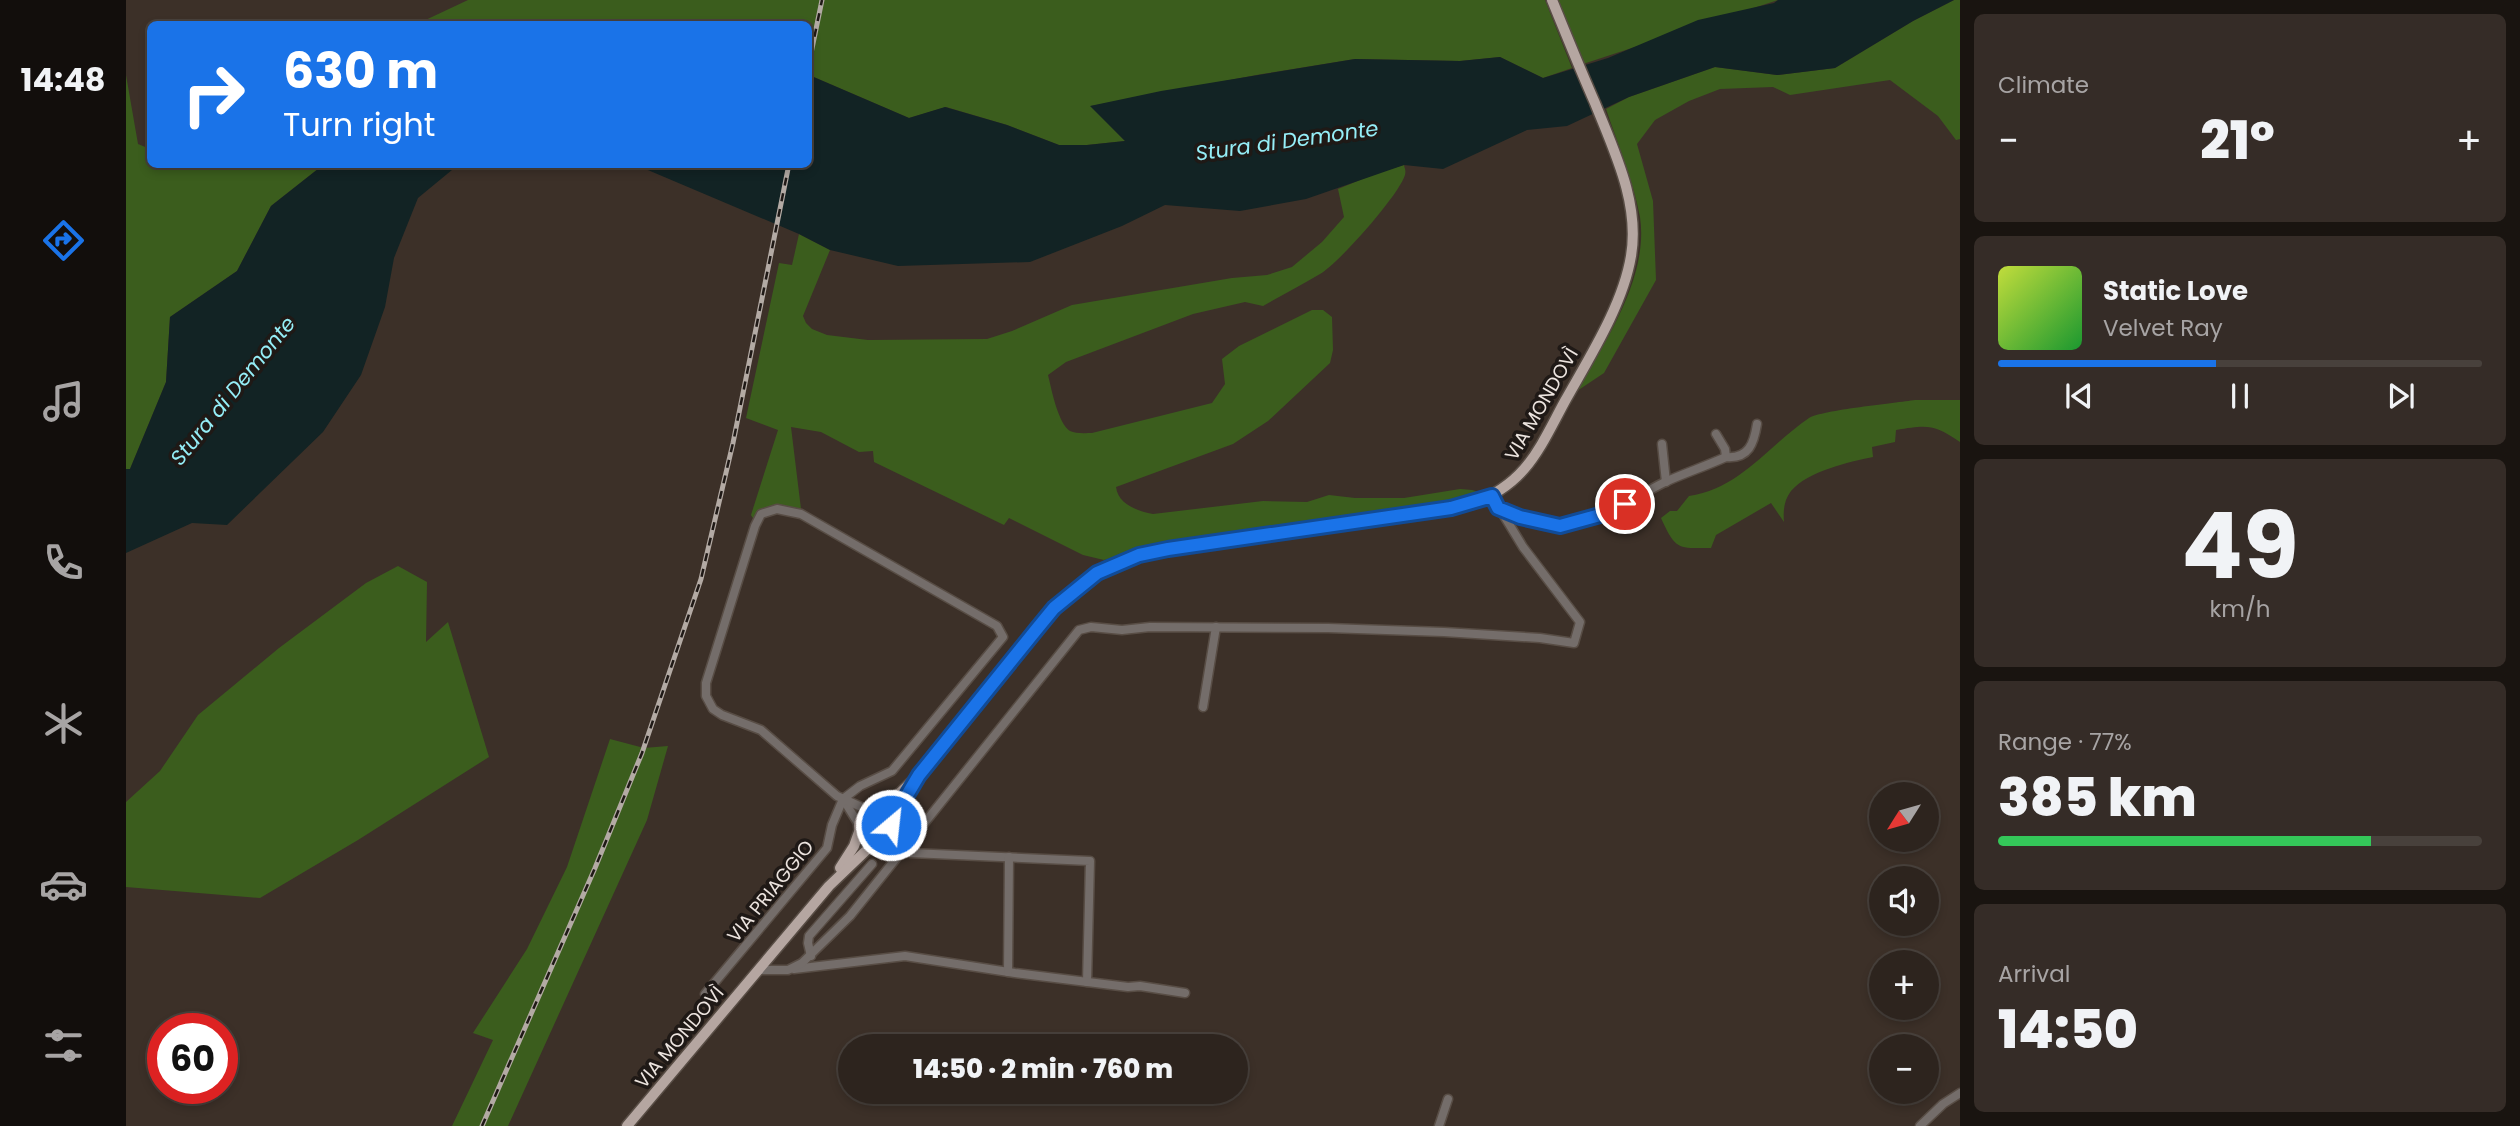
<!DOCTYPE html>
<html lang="en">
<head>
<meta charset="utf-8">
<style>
  :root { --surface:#2d241e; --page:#352c27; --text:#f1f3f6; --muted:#a7a4a4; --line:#48413c; --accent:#1a73e8 }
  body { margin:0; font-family:Poppins,sans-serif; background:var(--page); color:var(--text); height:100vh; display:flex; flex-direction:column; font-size:26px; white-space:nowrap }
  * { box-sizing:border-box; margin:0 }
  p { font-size:23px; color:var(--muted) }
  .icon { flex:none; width:38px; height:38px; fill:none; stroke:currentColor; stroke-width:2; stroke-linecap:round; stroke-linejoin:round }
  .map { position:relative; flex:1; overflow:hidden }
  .sheet { display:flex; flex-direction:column; gap:14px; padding:14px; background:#191410; width:560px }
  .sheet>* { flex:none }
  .banner { position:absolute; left:21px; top:21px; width:665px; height:147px; border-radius:10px; box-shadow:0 4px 10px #0003,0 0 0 2px var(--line); background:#1a73e8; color:#fff; overflow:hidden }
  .needle { width:46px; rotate:233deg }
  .fabs { position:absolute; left:1743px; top:782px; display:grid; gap:14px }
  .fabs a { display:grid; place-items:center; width:70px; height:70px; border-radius:50%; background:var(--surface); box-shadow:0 4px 10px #0003,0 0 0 2px var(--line); font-size:35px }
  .speed { position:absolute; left:21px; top:1013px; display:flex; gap:14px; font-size:35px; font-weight:700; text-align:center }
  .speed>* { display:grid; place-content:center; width:91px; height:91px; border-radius:50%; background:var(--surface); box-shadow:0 4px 10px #0003,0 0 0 2px var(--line); line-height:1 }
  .speed .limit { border:10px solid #d22; background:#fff; color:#111 }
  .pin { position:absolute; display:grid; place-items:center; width:60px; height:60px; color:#fff; margin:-30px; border:4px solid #fff; border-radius:50%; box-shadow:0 2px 7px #0007 }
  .me { position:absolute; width:77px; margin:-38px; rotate:28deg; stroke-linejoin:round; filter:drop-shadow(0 0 5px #0008) }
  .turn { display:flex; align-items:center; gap:24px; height:147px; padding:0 21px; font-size:32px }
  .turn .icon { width:91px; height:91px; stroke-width:2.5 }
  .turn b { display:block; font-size:49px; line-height:60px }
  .big { font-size:52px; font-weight:800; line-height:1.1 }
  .sheet .card { flex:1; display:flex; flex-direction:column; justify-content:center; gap:10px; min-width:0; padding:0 24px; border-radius:10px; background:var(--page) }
  .sheet .dial { align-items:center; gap:0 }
  .dial b { font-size:91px; line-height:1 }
  .song { display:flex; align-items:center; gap:21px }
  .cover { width:84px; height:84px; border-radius:10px; background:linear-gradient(135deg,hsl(70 70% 55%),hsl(130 70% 35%)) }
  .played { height:7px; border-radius:4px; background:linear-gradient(90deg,var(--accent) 45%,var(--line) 45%) }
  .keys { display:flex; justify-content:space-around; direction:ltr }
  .heat { display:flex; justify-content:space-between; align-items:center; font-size:38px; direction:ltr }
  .charge { height:10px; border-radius:5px; background:linear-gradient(90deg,#34c759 77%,var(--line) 0) }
  .trip { position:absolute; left:712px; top:1034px; width:410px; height:70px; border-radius:35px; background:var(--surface); box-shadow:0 4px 10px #0003,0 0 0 2px var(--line); font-weight:800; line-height:70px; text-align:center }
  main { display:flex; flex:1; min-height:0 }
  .tabs { display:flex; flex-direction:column; width:126px; justify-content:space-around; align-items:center; background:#120e0c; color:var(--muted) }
  .tabs .icon { width:49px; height:49px }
  .tabs .current { color:var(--accent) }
  .tabs b { font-size:32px; color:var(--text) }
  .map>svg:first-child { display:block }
  .green { fill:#3b5d1d }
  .water { fill:#122324 }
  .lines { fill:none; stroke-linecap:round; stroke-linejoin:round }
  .minor-casing { stroke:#584d45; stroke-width:11 }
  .major-casing { stroke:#584d45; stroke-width:13 }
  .minor { stroke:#746d6a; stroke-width:8 }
  .major { stroke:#b5a6a1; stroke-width:10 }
  .rail-casing { stroke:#b3aaa4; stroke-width:5 }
  .rail { stroke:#1f1916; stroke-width:2.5; stroke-dasharray:8; stroke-linecap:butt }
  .route-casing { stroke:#114b97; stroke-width:18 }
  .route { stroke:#1a73e8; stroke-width:12 }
  .labels { text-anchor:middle; stroke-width:7; stroke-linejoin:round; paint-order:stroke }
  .street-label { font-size:19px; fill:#ece4df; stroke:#1f1916 }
  .water-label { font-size:21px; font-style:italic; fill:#95eef7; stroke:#1f1916 }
</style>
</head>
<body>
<main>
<nav class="tabs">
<b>14:48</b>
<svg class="icon current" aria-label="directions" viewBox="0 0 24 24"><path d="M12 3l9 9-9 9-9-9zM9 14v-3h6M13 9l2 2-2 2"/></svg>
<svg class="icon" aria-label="music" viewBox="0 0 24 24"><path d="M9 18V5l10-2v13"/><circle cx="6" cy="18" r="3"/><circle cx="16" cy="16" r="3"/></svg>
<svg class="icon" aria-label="phone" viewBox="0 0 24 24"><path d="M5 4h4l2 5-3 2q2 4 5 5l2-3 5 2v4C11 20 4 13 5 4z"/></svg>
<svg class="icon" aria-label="climate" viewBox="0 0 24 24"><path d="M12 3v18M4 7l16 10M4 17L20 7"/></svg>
<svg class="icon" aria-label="car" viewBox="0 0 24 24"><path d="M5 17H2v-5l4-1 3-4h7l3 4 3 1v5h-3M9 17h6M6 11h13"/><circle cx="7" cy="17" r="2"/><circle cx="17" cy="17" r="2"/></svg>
<svg class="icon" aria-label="filters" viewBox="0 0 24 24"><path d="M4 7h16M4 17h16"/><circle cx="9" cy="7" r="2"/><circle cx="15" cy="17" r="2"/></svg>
</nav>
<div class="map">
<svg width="1834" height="1126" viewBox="0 0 1834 1126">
  <rect width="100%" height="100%" fill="#3c3028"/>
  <g class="green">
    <path d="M342,0H1419L1446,68L1417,78L1374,57L1334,61L1229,59L1136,74L965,106L999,141L961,145H933L881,125L820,107L783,118L683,75L682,24H291Z"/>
    <path d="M1432,0H1652L1457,64Z"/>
    <path d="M1828,0H1834V139L1830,140L1812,116L1764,80L1664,95L1647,87L1594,89L1563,101L1529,120L1511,144L1527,201L1530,280L1478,373L1451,391C1479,342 1523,277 1514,217C1507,180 1492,145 1480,109L1503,97L1589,67L1651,75L1709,68L1787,21Z"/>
    <path d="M0,75L12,144L24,149V164L197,165L145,206L111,271L44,317L40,382L4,469H0Z"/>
    <path d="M1278,165C1279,170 1280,170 1279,175C1273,195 1213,263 1194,274C1176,285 1156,295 1137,306L1119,302L1067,314L940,362L922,375C925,387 932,424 944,431C950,434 960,433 966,433L1086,403L1099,384L1096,359L1113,346L1186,310H1197L1206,317L1207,350L1204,363L1142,421L1107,444L990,487C992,504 1011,511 1027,514L1137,501L1181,502L1203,495L1229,498H1278L1334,489L1346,490L1356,493L1316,502L1015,549L978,560L957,555L883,518L878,525L748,462L747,451L733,452L695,432L665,427L675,509C652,503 647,507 628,520L625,515L652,430L620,418L653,263L666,265L673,234L704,250L677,316L680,323L686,329L701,335L742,340L861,339L886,331L946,305L1106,278L1141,275L1166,267L1196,242L1218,217L1212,189L1251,173Z"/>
    <path d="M1789,400H1834V442C1807,424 1802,425 1770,430L1769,442L1746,447L1747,457C1723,462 1682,471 1665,491C1658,500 1657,511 1658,522L1645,503L1590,535L1585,548C1552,548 1550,551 1535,518L1544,511H1551L1563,496C1614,489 1643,445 1683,418C1696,410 1770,403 1789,400Z"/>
    <path d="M272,566L301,582L300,642L322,622L363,757L232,840L134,898L0,887V802L34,771L72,715L153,648L240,583Z"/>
    <path d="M484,739L518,748L542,746L521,820L382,1126H326L367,1040L347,1033L401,949L441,867Z"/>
  </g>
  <g class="water">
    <path d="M1652,0H1828L1787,21L1709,68L1651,75L1589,67L1503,97L1441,126L1401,130L1317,169L1278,165L1180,199L1114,211L1039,205L996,226L904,262L772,266L704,250L673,234L510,165L682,164L683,75L783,118L819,107L881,125L933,145H961L999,141L964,106L1035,91L1229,59L1334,61L1374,57L1417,78L1482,58L1572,20L1648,3Z"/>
    <path d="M197,165H332L292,198L268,258L259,307L235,375L197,432L101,525L66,523L0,553V469H4L40,382L44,317L111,271L145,206Z"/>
  </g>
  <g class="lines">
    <defs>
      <g id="minor">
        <path d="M1536,444L1540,482"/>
        <path d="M1600,457C1623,459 1628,443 1631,424"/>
        <path d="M1372,508C1390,516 1414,527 1435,526C1473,524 1506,498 1539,482C1559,473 1580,466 1600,457L1599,449L1590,434"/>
        <path d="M1077,707L1090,627"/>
        <path d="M717,799L732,823"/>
        <path d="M765,828L779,850"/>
        <path d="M752,842L785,853L964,861L961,982"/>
        <path d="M685,956L682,943L683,936L746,864"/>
        <path d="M668,969L779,956L889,973L1002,987L1014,986L1059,993"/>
        <path d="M632,970H662L676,963L724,916L953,630L965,627L996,630L1024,627L1202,628L1318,632L1414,638L1448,643L1454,622L1397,547L1366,496"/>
        <path d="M882,972L883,857"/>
        <path d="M579,994L701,848L706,825L717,799L734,786L766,771L877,637L871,626L675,514L651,509L635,514L629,526L580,683V696L587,709L596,715L635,730L711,796L742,810"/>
        <path d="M1313,1126L1322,1099"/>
        <path d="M1794,1126L1817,1104L1834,1093"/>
      </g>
      <g id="major">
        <path d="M750,809L775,792L793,775L910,630L950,589L971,573L993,562L1042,549L1346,504C1401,483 1413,449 1439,401C1463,358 1497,305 1505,256C1514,203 1488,151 1469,103C1454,69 1440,34 1426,0"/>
        <circle cx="749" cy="826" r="16"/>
        <path d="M765,822L786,786"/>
        <path d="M714,868L728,846L733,832"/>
        <path d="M501,1126L703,886L749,842"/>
      </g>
    </defs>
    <use href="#minor" class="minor-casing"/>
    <use href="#major" class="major-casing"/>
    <use href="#minor" class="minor"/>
    <use href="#major" class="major"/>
    <defs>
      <g id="rail">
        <path d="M682,68L696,0"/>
        <path d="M356,1126L469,868L516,753L575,579L607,443L663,164"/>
      </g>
    </defs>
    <use href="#rail" class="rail-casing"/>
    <use href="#rail" class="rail"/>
  </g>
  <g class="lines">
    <defs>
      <path id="route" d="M765,825V822L793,775L910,630L928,608L971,573L1013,555L1042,549L1325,508L1366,496L1372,508L1394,517L1434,526L1474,515L1499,504"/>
    </defs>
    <use href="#route" class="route-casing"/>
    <use href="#route" class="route"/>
  </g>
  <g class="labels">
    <g class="street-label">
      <text transform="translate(1415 404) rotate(-60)" y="7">VIA MONDOVÌ</text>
      <text transform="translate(644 891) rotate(-51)" y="7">VIA PRIAGGIO</text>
      <text transform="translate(553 1037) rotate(-50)" y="7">VIA MONDOVÌ</text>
    </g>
    <g class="water-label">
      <text transform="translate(1161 141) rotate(-8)" y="7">Stura di Demonte</text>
      <text transform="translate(107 391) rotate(-51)" y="7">Stura di Demonte</text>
    </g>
  </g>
</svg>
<div class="fabs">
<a><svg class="needle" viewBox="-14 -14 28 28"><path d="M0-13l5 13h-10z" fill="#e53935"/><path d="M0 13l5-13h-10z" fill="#a7a4a4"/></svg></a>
<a><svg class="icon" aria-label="sound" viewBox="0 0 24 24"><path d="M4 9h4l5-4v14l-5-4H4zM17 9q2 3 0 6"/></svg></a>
<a>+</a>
<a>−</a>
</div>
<div class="speed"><div class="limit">60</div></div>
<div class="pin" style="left:1499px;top:504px;background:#d93025"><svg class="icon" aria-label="arrive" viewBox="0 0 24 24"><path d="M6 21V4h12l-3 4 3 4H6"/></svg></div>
<svg class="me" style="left:765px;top:825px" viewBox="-20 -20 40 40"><circle r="17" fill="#1a73e8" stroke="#fff" stroke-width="3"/><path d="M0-11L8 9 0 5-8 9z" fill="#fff"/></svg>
<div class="trip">14:50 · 2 min · 760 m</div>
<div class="banner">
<div class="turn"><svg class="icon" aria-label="right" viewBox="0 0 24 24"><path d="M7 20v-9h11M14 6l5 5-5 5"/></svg><div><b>630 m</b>Turn right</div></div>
</div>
</div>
<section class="sheet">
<div class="card"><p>Climate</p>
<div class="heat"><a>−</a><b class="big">21°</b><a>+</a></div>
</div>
<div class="card">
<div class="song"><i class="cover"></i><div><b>Static Love</b><p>Velvet Ray</p></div></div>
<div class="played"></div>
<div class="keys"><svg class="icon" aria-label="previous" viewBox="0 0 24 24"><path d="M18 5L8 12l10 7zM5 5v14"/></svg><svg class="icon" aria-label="pause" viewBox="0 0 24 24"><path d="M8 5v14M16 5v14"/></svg><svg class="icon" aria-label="next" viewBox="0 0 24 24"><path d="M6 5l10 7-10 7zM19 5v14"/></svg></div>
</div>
<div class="card dial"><b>49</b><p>km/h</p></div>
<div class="card"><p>Range · 77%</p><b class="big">385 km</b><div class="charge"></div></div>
<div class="card"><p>Arrival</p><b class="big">14:50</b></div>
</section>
</main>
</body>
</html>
